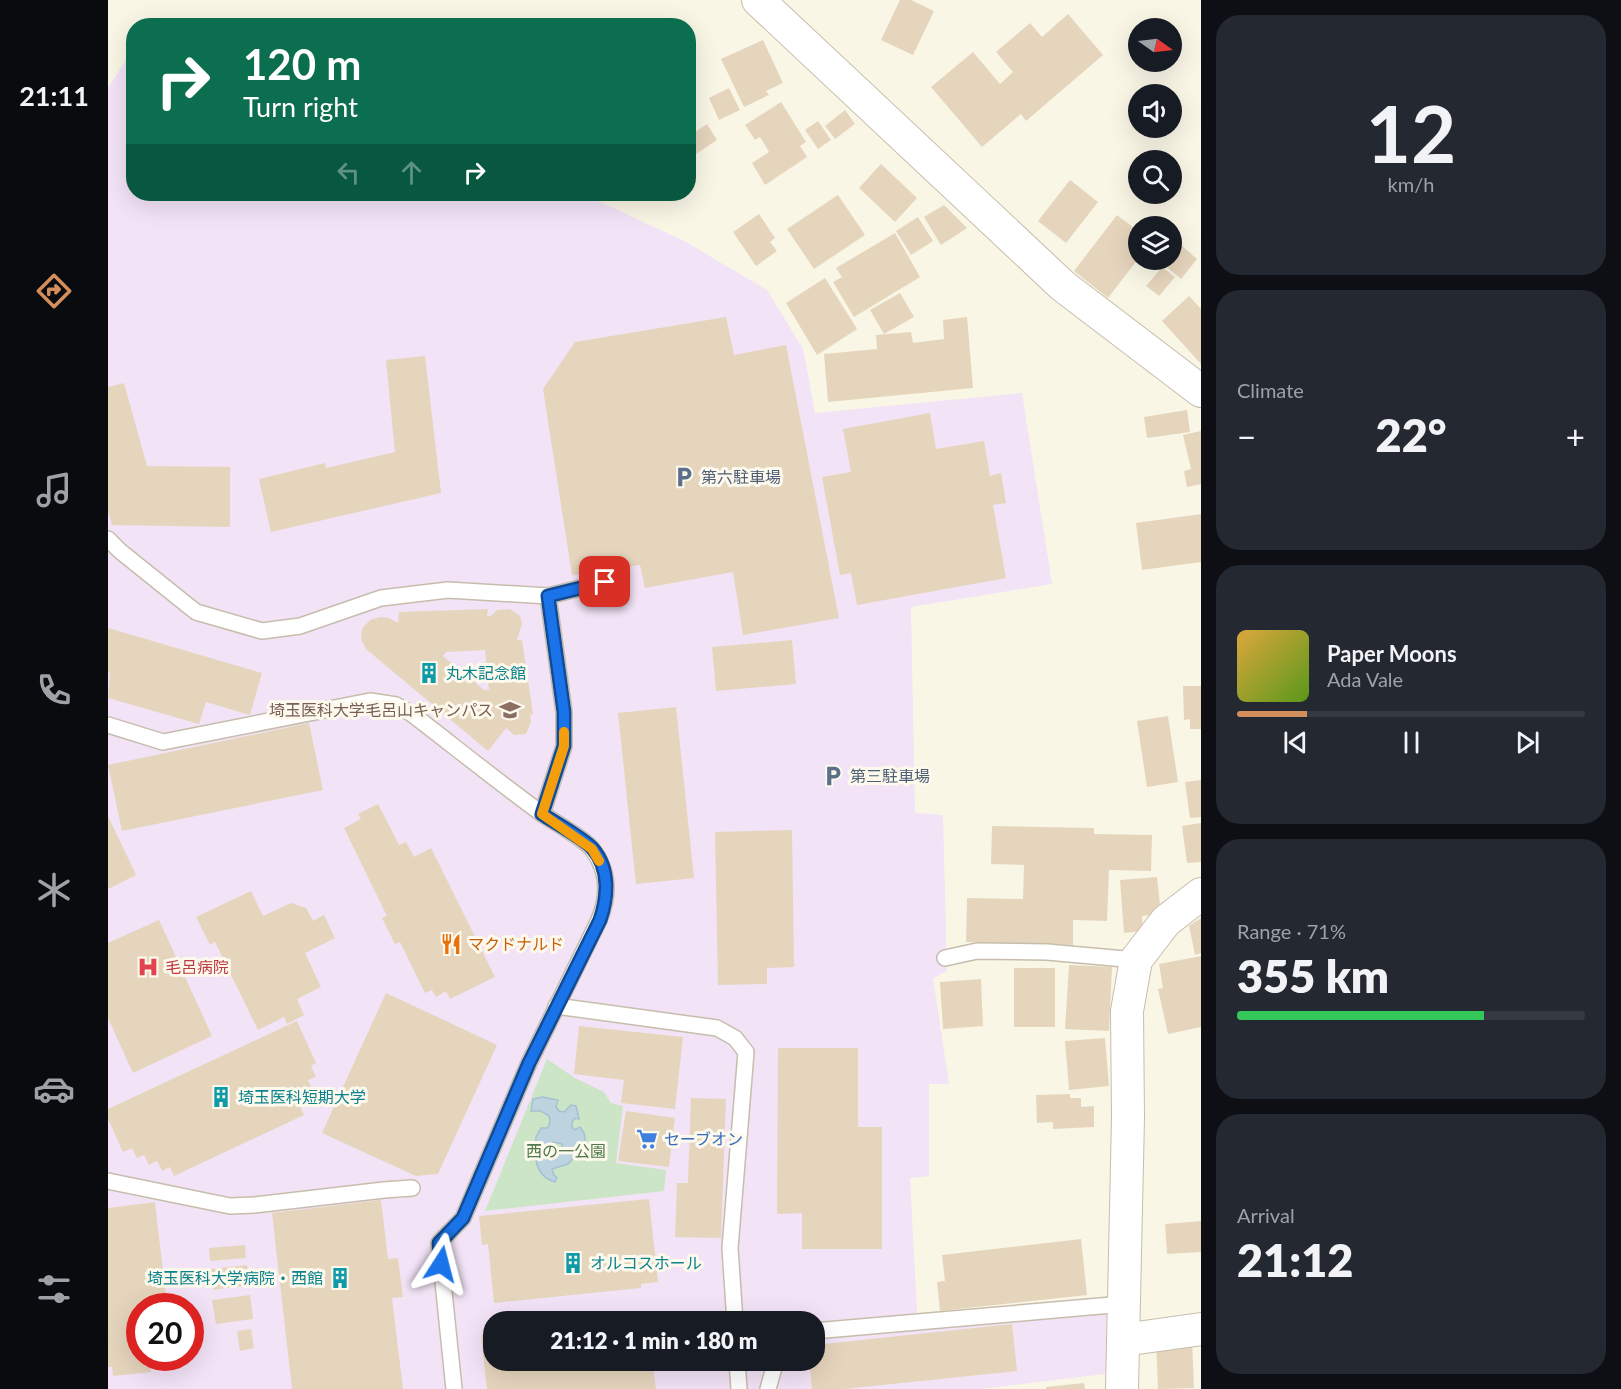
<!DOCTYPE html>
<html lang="en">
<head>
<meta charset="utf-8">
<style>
  :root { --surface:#171b24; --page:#242831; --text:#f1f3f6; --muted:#9ea1a6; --line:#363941; --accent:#d48e5b }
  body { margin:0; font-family:Lato,"Noto Sans JP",sans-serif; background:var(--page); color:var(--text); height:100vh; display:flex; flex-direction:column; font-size:22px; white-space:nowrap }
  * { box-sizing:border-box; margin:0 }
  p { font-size:20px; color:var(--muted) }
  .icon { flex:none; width:33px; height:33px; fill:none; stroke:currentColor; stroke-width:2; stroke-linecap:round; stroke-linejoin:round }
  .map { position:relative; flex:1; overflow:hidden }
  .sheet { display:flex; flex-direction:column; gap:15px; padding:15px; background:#0d0f14; width:420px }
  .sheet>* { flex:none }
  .guide { position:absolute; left:18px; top:18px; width:570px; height:183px; border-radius:24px; box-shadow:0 6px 24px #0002; background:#0b6e4f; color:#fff; overflow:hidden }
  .needle { width:39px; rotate:104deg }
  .tools { position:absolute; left:1020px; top:18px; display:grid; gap:12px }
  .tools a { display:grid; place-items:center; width:54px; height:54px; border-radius:50%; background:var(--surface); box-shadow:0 6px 24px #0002; font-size:30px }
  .speed { position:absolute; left:18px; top:1293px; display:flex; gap:12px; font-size:30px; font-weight:700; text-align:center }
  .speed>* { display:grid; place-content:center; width:78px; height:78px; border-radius:50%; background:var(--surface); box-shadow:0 6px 24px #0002; line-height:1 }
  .speed .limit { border:9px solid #d22; background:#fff; color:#111 }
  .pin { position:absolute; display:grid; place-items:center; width:51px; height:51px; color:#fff; margin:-26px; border-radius:12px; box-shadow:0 3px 9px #0006 }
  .me { position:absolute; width:66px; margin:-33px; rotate:9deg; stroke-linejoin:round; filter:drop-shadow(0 0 4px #0008) }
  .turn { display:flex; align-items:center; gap:21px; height:126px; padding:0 18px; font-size:27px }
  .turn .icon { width:78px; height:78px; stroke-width:2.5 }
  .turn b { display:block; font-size:42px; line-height:51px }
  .lanes { display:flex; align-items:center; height:57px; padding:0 18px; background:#0003; justify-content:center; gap:30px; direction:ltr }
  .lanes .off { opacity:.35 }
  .big { font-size:45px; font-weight:800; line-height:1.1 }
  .sheet .widget { flex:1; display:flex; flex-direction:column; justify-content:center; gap:9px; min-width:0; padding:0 21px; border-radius:24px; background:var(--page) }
  .sheet .dial { align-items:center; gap:0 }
  .dial b { font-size:78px; line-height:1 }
  .song { display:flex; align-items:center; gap:18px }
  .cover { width:72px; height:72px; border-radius:9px; background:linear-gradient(135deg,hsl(40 70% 55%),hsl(90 70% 35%)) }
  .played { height:6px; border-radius:3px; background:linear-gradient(90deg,var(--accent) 20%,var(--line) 20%) }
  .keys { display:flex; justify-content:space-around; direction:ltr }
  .heat { display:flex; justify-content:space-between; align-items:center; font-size:33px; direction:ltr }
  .charge { height:9px; border-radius:4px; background:linear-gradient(90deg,#34c759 71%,var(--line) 0) }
  .trip { position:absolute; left:375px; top:1311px; width:342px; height:60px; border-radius:24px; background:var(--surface); box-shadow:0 6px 24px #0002; font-weight:800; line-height:60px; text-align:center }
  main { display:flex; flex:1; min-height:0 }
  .dock { display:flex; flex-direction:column; width:108px; justify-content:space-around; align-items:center; background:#090b0e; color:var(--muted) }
  .dock .icon { width:42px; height:42px }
  .dock .active { color:var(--accent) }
  .dock b { font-size:27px; color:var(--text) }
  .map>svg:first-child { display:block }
  .education { fill:#f2e3f6; fill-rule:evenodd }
  .green { fill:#cde5c7 }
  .water { fill:#bdd4e0; stroke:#a5c1d1; stroke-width:1.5 }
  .building { fill:#e6d5bd; fill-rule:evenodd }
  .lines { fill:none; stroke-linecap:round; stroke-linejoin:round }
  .service-casing { stroke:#c7bdac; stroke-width:18 }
  .minor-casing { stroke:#c7bdac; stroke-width:34 }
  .service { stroke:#fff; stroke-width:15 }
  .minor { stroke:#fff; stroke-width:32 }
  .route-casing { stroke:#114b97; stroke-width:15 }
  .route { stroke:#1a73e8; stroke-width:10 }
  .slow { stroke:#f59e0b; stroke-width:10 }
  .labels { text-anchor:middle; stroke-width:6; stroke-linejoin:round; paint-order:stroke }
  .service-label { font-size:16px; fill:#4e5e75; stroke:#fdf9ec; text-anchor:start }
  .culture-label { font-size:16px; fill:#0d838f; stroke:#fdf9ec; text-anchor:start }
  .education-label { font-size:16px; fill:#785e54; stroke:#fdf9ec; text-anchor:end }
  .food-label { font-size:16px; fill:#c56008; stroke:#fdf9ec; text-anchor:start }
  .health-label { font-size:16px; fill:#be3a42; stroke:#fdf9ec; text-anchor:start }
  .shop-label { font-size:16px; fill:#366cbe; stroke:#fdf9ec; text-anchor:start }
  .park-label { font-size:16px; fill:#507a4b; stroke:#fdf9ec }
</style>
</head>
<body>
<main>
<nav class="dock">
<b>21:11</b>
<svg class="icon active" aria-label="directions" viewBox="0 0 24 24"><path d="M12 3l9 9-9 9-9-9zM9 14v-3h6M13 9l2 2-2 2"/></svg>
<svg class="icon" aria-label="music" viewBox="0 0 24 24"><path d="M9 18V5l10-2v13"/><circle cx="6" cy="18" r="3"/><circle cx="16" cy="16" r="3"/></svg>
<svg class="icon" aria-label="phone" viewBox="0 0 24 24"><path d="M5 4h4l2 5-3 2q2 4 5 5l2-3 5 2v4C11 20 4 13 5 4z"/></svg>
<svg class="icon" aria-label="climate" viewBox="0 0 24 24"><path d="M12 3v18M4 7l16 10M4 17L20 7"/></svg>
<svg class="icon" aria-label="car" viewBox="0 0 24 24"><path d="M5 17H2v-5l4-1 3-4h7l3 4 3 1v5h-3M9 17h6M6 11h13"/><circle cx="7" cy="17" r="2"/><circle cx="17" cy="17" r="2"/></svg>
<svg class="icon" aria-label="filters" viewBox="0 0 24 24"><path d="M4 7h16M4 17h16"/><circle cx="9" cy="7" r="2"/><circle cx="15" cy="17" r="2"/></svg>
</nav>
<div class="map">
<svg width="1093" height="1389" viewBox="0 0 1093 1389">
  <rect width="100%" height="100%" fill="#f9f6e6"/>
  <path class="education" d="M25,49L26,194H476L578,242L659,290L695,349L707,413L914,393L944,584L803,607L807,813L835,815L839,971L825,978L841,1084H821V1176L802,1178L810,1329L1003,1312L1005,1373L873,1389H0V88ZM32,1306H82V1358H32ZM386,1322H706V1360H386Z"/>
  <path class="green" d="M439,1059L467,1078L496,1092L503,1103L515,1106L508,1163L558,1170L556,1191L377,1211Z"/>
  <path class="water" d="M434,1097L450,1100L448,1107L451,1111L456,1112L463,1105L468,1106L471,1119L467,1118L464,1122V1127L467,1130L472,1127L476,1133L478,1144L460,1164L444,1169L446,1175L449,1178L447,1182C430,1177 426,1163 428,1146L441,1150L444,1147L450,1152L455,1149L454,1144L446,1142L441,1148L428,1143V1137L433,1128H440L442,1121L441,1116L433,1111H423L425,1099Z"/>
  <g class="building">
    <path d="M792,0H803L826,11L805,55L773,40Z"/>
    <path d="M960,14L995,55L918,121L913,114L874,147L823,87L865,52L892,84L905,72L888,52L922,23L934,37Z"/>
    <path d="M655,40L675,83L658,91L661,95L636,107L613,59Z"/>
    <path d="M621,88L632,110L611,120L601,98Z"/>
    <path d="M673,102L698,142L692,146L699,157L657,185L644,163L661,152L652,137L647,140L637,125Z"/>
    <path d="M737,110L747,124L727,139L717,126Z"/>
    <path d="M710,121L723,140L710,149L697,130Z"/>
    <path d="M599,124L609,140L585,156L580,149V137Z"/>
    <path d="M773,164L809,198L787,222L751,188Z"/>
    <path d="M962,180L990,202L958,243L930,221Z"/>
    <path d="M730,195L757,235L706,269L679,229Z"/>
    <path d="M836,205L859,228L833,245L816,217Z"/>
    <path d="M651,214L667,238L662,242L669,251L648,266L625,232Z"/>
    <path d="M1009,215L1030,231V259L1000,298L966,271Z"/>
    <path d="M810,217L825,241L803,255L788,231Z"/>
    <path d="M787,233L812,277L746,317L725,282L734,277L728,268Z"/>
    <path d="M1073,245L1089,259L1073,279L1056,265L1061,260H1064V257Z"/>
    <path d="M1054,267L1067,277L1051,296L1038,286Z"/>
    <path d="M717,278L749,329L709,355L678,303Z"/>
    <path d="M792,293L806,317L776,334L762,310Z"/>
    <path d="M1081,296L1093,309V364L1054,321Z"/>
    <path d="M618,317L626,355L678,345L731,618L635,635L625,572L537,588L532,565L464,575L435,389L467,342Z"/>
    <path d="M859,317L865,388L720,402L716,354L769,349L768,335L803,332L805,343L836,339L835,320Z"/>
    <path d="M317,356L333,493L163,532L151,479L217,463L218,468L287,452L278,360Z"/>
    <path d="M16,383L39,466L122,467V527L4,525L0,511V387Z"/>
    <path d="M1079,410L1082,432L1039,438L1036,417Z"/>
    <path d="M822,413L828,449L876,441L882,476L893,473L898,503L885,505L898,578L749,605L743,573L732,575L714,477L743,472L735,429Z"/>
    <path d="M1093,431V484L1079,487L1076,471L1083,469L1075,435Z"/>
    <path d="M1093,514V562L1034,570L1028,523Z"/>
    <path d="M380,609L379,616H383L389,610L402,609L412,616L414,624L409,640H414L425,714L422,715L423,722L418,734L406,735L398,728L380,751L258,649L253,639L254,629L262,620L272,617L281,618L290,623L291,612ZM377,650L381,690H376L335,656L338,652Z"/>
    <path d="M0,628L154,673L142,715L98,702L91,724L0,698L2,673L0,672Z"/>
    <path d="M684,640L688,684L608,691L604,647Z"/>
    <path d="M1075,686H1093V729H1082V719L1076,720Z"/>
    <path d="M568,707L586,878L528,884L510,713Z"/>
    <path d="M1060,716L1070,782L1039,787L1029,721Z"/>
    <path d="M201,723L215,790L14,831L0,765Z"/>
    <path d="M1093,780V817L1082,818L1077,782Z"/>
    <path d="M270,804L291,845L298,842L306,857L323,848L387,977L342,999L338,991L328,997L324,990L317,993L292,942L287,944L274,918L279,916L236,828L253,819L250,814Z"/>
    <path d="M0,816L28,875L0,889Z"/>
    <path d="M1093,823V862L1079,863L1074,826Z"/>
    <path d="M884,826L986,828V834L1044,835L1043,871L1001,870L999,921L965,920V945L858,942L859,898L915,899L916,865L883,864Z"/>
    <path d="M684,830L686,967L659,968V984L610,985L607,832Z"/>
    <path d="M1049,877L1053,914L1034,916L1035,931L1016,933L1012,880Z"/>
    <path d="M143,891L155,916L183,903L198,908L205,921L216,915L227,938L197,953L213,987L189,999L196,1015L179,1024L176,1017L150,1030L107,942L102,945L88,917Z"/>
    <path d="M1093,918V953L1087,955L1081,926Z"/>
    <path d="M51,920L104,1036L25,1073L0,1018V943Z"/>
    <path d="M1093,956V1027L1060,1034L1050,989L1055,988L1051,964Z"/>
    <path d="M961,965L1004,967L1001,1031L957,1029Z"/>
    <rect x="906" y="968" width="41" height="59"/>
    <path d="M873,979L875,1026L835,1029L832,982Z"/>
    <path d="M278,993L389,1045L330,1174L308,1176L214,1133Z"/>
    <path d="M189,1021L208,1063L203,1066L208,1077L200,1080L204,1089L197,1092L202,1101L192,1106L196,1115L66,1176L62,1167L54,1171L49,1161L41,1165L36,1155L29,1158L24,1148L15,1152L0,1119V1109Z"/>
    <path d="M471,1026L575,1037L567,1109L513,1103L516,1080L466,1074Z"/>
    <path d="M997,1038L1001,1086L961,1090L957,1041Z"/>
    <path d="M670,1048H750V1127H774V1249H694V1213L669,1214Z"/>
    <path d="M962,1094V1098H973V1107L986,1106V1127L945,1129V1122L929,1123L928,1095Z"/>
    <path d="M583,1098L618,1099L613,1238L567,1237L569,1183H580Z"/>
    <path d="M518,1111L567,1118L561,1167L510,1161Z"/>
    <path d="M541,1199L550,1282L533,1284V1288L386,1303L380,1244L374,1245L371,1216Z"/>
    <path d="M273,1200L280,1259L290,1258L295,1297L284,1298L295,1389H184L164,1213Z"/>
    <path d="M47,1202L59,1306H32V1358H41L43,1372L5,1376L4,1367H0V1208Z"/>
    <path d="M1093,1221V1252L1059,1254L1057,1224Z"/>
    <path d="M973,1239L979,1295L832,1311L829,1282L837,1281L834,1255Z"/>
    <path d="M137,1245L138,1258L102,1261L101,1248Z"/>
    <path d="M139,1265L142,1285L105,1290L103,1269Z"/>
    <path d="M142,1295L145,1319L108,1324L104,1300Z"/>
    <path d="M525,1316L526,1322H490V1320Z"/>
    <path d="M904,1324L909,1371L736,1389H704L701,1360H706V1345Z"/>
    <path d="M143,1329L146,1348L132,1351L129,1331Z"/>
    <path d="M386,1333V1360H544L548,1389H379L373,1335Z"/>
    <path d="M1084,1340L1086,1388L1050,1389L1048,1342Z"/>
    <path d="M976,1383L977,1389H938V1387Z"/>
  </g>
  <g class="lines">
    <defs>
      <g id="service">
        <path d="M0,539L12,551L88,612L154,631L192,626L273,598L340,590L440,596L497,582L493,570"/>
        <path d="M0,725L55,742L262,701L288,705L304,714C347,747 389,781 433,813C446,822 477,839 485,850C501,872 501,896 491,920L421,1063L355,1218L331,1243L346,1389"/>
        <path d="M434,814L456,746V712L440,596"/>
        <path d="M837,958L869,951L939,952L1028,960"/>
        <path d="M448,1006L609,1028L627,1038L638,1052L622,1248L627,1322"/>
        <path d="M0,1181L122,1206L146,1205L276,1190L304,1188"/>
        <path d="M706,1331L1015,1304"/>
        <path d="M629,1360L631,1389"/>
        <path d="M660,1389L668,1360"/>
      </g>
      <g id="minor">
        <path d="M650,0L955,286L1093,391"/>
        <path d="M1015,1340L1093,1329"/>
        <path d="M1014,1389L1020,1118L1019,1011L1028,960L1058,921L1093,894"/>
      </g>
    </defs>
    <use href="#service" class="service-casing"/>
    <use href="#minor" class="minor-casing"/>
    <use href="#service" class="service"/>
    <use href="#minor" class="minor"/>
  </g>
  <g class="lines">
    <defs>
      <path id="route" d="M333,1264L331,1243L355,1218L421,1063L492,920C500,897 502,869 485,849C477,839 446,822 434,814L456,746V712L440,596L497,582"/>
    </defs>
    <use href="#route" class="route-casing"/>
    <use href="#route" class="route"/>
    <path class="slow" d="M456,732V746L434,814L484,849L491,861"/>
  </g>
  <defs>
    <symbol id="parking-bare" viewBox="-9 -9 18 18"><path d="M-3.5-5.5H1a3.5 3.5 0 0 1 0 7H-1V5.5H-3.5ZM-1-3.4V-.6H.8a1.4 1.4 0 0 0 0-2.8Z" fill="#5c6f8a" stroke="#fdf9ec" stroke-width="2.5" paint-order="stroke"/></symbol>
    <symbol id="building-bare" viewBox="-9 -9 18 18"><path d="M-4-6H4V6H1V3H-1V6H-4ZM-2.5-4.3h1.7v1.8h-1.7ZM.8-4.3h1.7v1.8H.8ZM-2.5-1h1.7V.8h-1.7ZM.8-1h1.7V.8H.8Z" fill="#0f9aa8" stroke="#fdf9ec" stroke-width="2.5" paint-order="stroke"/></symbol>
    <symbol id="university-bare" viewBox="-9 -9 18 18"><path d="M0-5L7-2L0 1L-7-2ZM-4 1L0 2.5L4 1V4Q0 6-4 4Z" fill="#8d6e63" stroke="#fdf9ec" stroke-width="2.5" paint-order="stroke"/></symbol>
    <symbol id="restaurant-bare" viewBox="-9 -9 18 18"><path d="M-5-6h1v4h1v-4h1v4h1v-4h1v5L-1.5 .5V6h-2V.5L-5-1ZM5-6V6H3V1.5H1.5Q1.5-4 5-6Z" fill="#e8710a" stroke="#fdf9ec" stroke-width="2.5" paint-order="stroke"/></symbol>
    <symbol id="hospital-bare" viewBox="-9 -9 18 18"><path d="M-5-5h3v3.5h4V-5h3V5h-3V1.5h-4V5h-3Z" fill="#e0444e" stroke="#fdf9ec" stroke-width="2.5" paint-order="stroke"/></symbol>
    <symbol id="supermarket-bare" viewBox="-9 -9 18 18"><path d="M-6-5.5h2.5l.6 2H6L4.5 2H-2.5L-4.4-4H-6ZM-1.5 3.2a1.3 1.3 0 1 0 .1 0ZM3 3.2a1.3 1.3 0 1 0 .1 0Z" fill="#3f7fe0" stroke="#fdf9ec" stroke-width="2.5" paint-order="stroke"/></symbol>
  </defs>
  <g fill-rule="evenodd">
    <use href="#parking-bare" x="561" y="462" width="30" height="30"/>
    <use href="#building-bare" x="306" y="658" width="30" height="30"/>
    <use href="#university-bare" x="387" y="695" width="30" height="30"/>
    <use href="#parking-bare" x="710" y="761" width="30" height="30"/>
    <use href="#restaurant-bare" x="328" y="929" width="30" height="30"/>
    <use href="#hospital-bare" x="25" y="952" width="30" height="30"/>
    <use href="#building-bare" x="98" y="1082" width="30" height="30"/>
    <use href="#supermarket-bare" x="524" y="1124" width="30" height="30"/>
    <use href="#building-bare" x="450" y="1248" width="30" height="30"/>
    <use href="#building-bare" x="217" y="1263" width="30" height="30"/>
  </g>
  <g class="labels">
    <g class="service-label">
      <text x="593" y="483">第六駐車場</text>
      <text x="742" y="782">第三駐車場</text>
    </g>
    <g class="culture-label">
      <text x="338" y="679">丸木記念館</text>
      <text x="130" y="1103">埼玉医科短期大学</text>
      <text x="482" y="1269">オルコスホール</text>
      <text x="215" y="1284" text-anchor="end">埼玉医科大学病院・西館</text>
    </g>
    <g class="education-label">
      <text x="385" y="716">埼玉医科大学毛呂山キャンパス</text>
    </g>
    <g class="food-label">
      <text x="360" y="950">マクドナルド</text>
    </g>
    <g class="health-label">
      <text x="57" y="973">毛呂病院</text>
    </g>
    <g class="shop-label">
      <text x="556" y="1145">セーブオン</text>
    </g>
    <g class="park-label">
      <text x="458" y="1157">西の一公園</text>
    </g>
  </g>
</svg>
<div class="tools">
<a><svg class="needle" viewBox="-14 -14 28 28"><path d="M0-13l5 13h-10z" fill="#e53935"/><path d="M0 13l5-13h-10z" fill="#9ea1a6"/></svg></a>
<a><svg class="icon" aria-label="sound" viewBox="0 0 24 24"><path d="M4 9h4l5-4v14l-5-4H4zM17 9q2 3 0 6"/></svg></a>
<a><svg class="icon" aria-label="search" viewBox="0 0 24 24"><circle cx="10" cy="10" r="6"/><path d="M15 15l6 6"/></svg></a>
<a><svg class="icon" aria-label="layers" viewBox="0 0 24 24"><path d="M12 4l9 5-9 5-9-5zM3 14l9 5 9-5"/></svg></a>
</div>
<div class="speed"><div class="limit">20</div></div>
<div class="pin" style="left:497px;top:582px;background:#d93025"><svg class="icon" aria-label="arrive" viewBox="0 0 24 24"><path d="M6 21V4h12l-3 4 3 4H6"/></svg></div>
<svg class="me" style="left:333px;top:1264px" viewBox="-20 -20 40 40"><path d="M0-17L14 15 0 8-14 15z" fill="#1a73e8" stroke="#fff" stroke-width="4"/></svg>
<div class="trip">21:12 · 1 min · 180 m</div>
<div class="guide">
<div class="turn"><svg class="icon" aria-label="right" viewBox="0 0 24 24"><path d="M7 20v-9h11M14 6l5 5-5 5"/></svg><div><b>120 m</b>Turn right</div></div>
<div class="lanes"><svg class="icon off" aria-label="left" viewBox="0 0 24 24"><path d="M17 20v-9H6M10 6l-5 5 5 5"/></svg><svg class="icon off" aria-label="ahead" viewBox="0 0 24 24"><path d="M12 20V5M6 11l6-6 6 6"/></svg><svg class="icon" aria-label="right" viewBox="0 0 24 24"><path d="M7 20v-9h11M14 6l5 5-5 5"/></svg></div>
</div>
</div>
<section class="sheet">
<div class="widget dial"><b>12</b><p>km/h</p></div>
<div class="widget"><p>Climate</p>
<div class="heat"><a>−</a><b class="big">22°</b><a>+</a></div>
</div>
<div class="widget">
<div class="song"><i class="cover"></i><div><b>Paper Moons</b><p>Ada Vale</p></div></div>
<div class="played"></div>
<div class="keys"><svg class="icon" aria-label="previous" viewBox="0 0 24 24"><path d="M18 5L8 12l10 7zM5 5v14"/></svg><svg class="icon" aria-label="pause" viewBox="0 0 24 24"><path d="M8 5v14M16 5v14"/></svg><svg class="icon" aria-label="next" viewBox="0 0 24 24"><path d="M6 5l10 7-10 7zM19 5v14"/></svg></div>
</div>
<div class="widget"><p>Range · 71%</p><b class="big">355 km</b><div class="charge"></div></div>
<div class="widget"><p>Arrival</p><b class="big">21:12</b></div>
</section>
</main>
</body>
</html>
